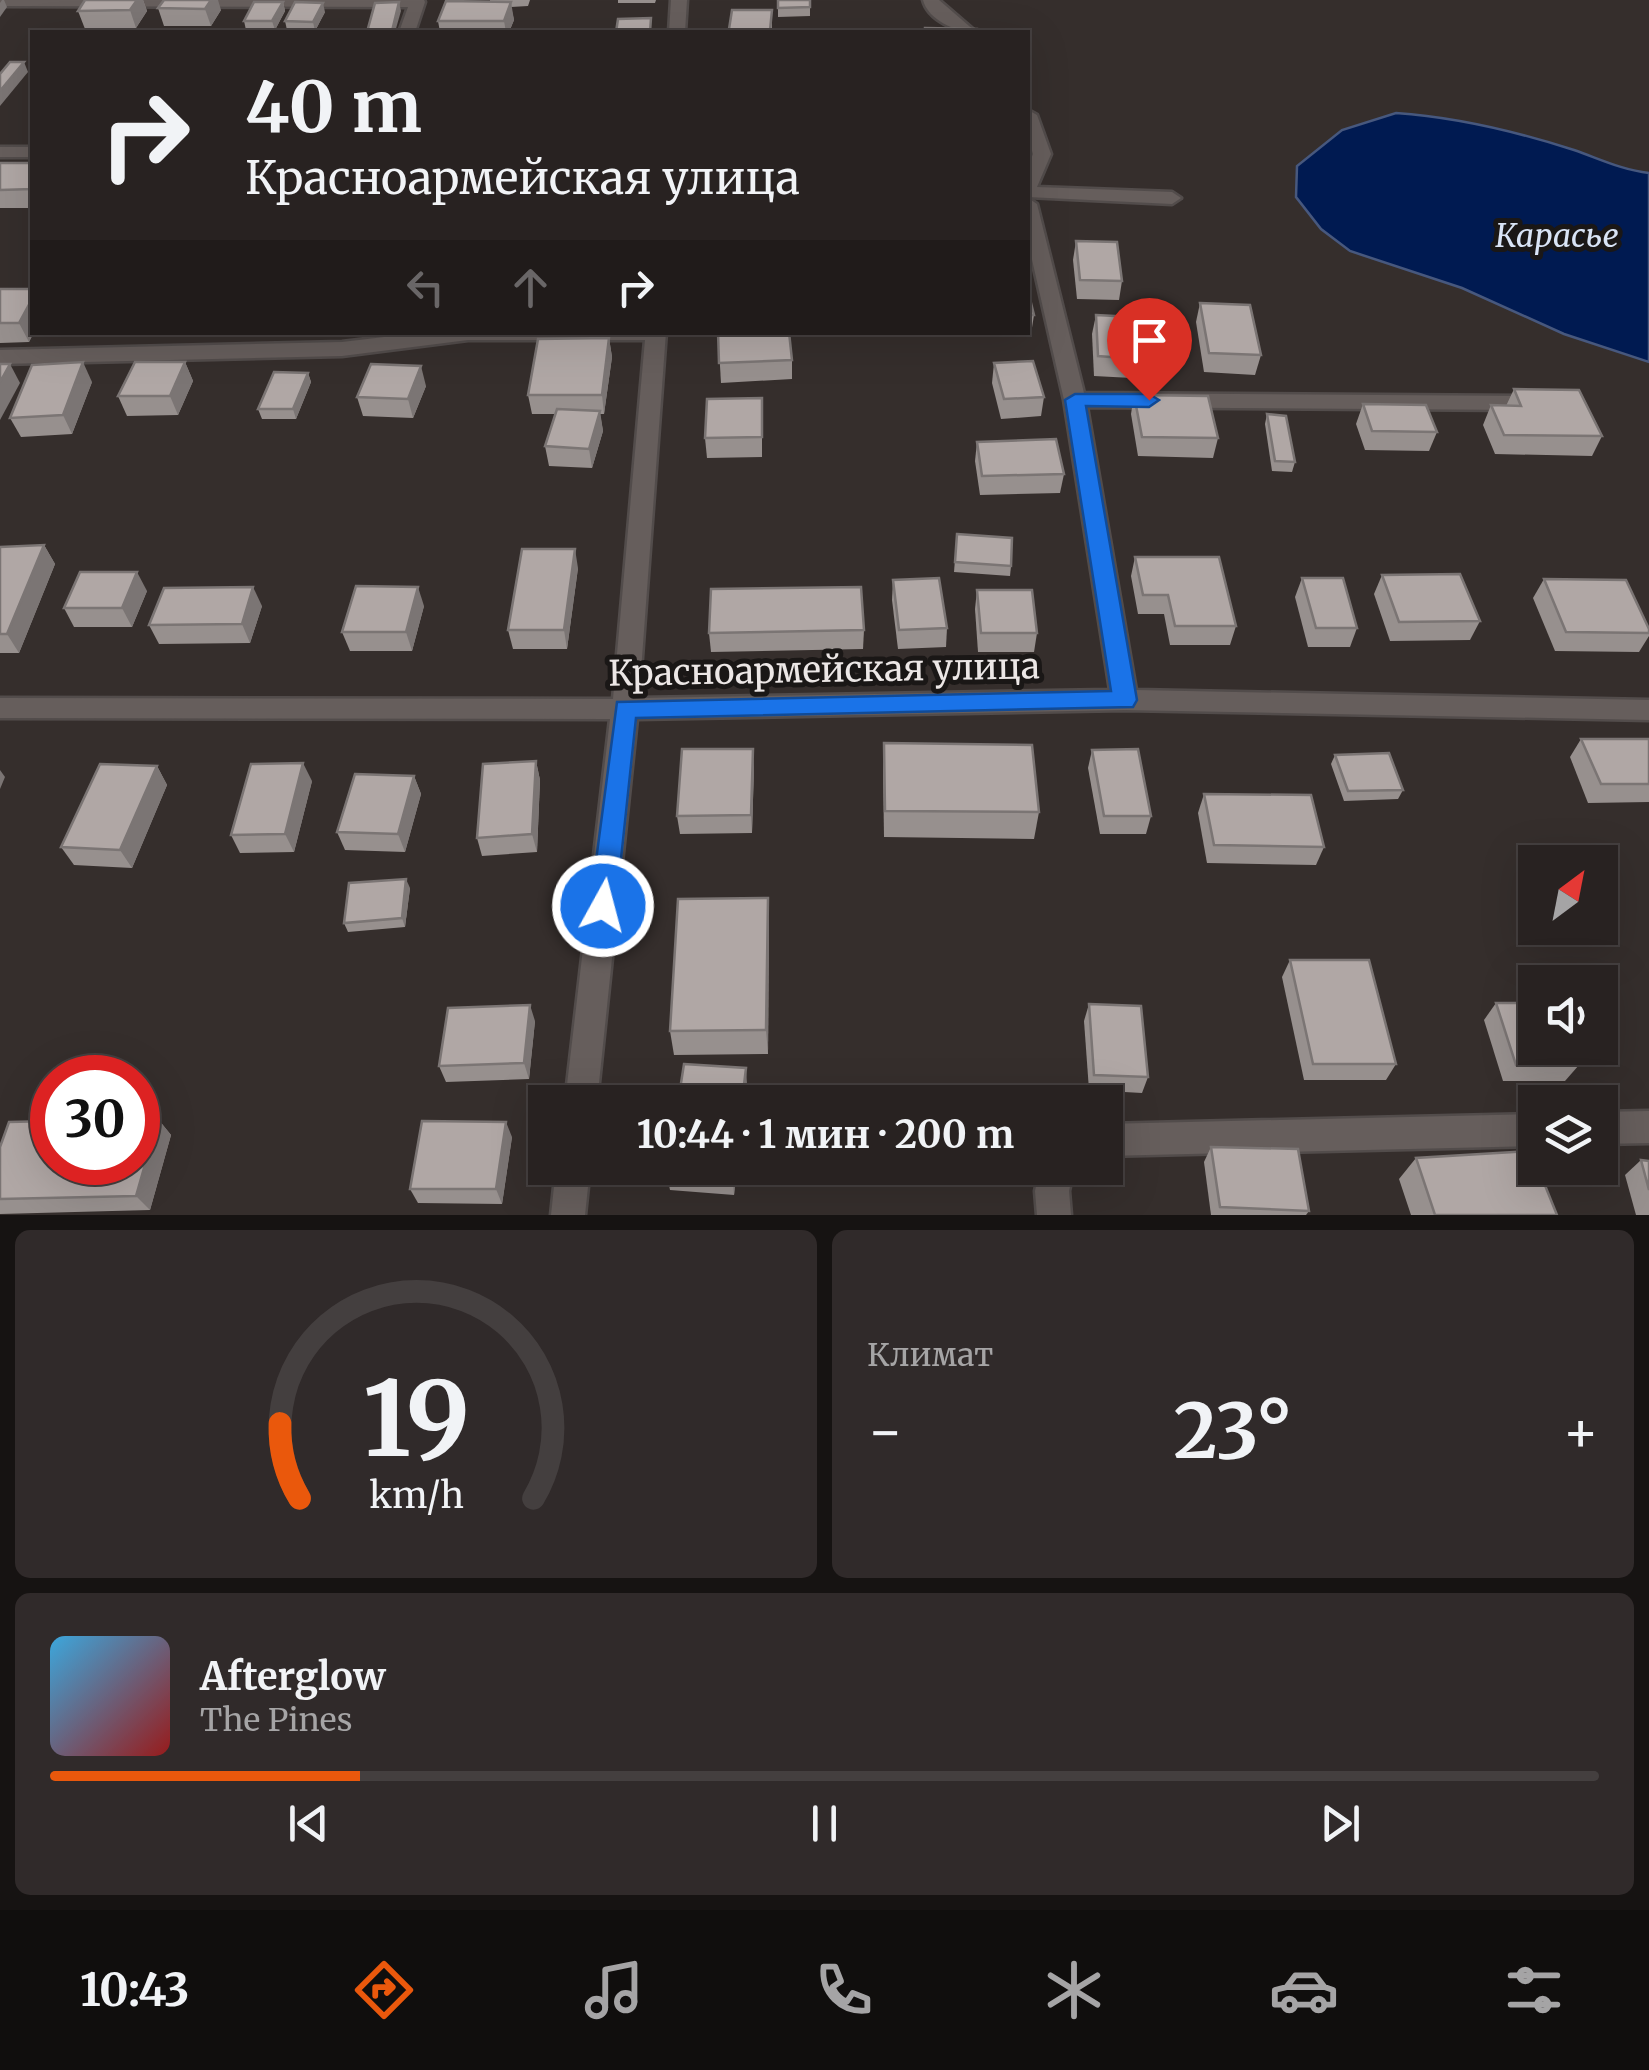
<!DOCTYPE html>
<html lang="ru">
<head>
<meta charset="utf-8">
<style>
  :root { --surface:#282221; --page:#302a2a; --text:#f1f3f6; --muted:#a5a4a5; --line:#443f3f; --accent:#ea580c }
  body { margin:0; font-family:Merriweather,serif; background:var(--page); color:var(--text); height:100vh; display:flex; flex-direction:column; font-size:38px; white-space:nowrap }
  * { box-sizing:border-box; margin:0 }
  p { font-size:32px; color:var(--muted) }
  .icon { flex:none; width:55px; height:55px; fill:none; stroke:currentColor; stroke-width:2; stroke-linecap:round; stroke-linejoin:round }
  .map { position:relative; height:1215px; overflow:hidden }
  .details { display:flex; flex-direction:column; gap:15px; padding:15px; background:#161312; flex:1 }
  .details>* { flex:none }
  .guide { position:absolute; left:30px; top:30px; width:1000px; height:305px; border-radius:0px; box-shadow:0 10px 40px #0002,0 0 0 2px var(--line); background:#282221; color:var(--text); overflow:hidden }
  .needle { width:65px; rotate:32deg }
  .fabs { position:absolute; left:1518px; top:845px; display:grid; gap:20px }
  .fabs a { display:grid; place-items:center; width:100px; height:100px; border-radius:0px; background:var(--surface); box-shadow:0 10px 40px #0002,0 0 0 2px var(--line); font-size:50px }
  .speed { position:absolute; left:30px; top:1055px; display:flex; gap:20px; font-size:50px; font-weight:700; text-align:center }
  .speed>* { display:grid; place-content:center; width:130px; height:130px; border-radius:50%; background:var(--surface); box-shadow:0 10px 40px #0002,0 0 0 2px var(--line); line-height:1 }
  .speed .limit { border:15px solid #d22; background:#fff; color:#111 }
  .pin { position:absolute; display:grid; place-items:center; width:85px; height:85px; color:#fff; margin:-102px -42px; border-radius:50% 50% 50% 0; rotate:-45deg; box-shadow:0 0 10px #0007 }
  .pin .icon { rotate:45deg }
  .me { position:absolute; width:110px; margin:-55px; rotate:7deg; stroke-linejoin:round; filter:drop-shadow(0 0 8px #0008) }
  .turn { display:flex; align-items:center; gap:35px; height:210px; padding:0 50px; font-size:45px }
  .turn .icon { width:130px; height:130px; stroke-width:2.5 }
  .turn b { display:block; font-size:70px; line-height:85px }
  .lanes { display:flex; align-items:center; height:95px; padding:0 50px; background:#0003; justify-content:center; gap:50px; direction:ltr }
  .lanes .off { opacity:.35 }
  .big { font-size:75px; font-weight:700; line-height:1.1 }
  .details .widget { flex:1; display:flex; flex-direction:column; justify-content:center; gap:15px; min-width:0; padding:0 35px; border-radius:15px; background:var(--page) }
  .details .dial { align-items:center; gap:0 }
  .dial svg { height:260px; overflow:visible; fill:none; stroke:var(--line); stroke-width:7; stroke-linecap:round; text-anchor:middle }
  .dial text { fill:var(--text); stroke:none }
  .song { display:flex; align-items:center; gap:30px }
  .cover { width:120px; height:120px; border-radius:15px; background:linear-gradient(135deg,hsl(200 70% 55%),hsl(0 70% 35%)) }
  .played { height:10px; border-radius:5px; background:linear-gradient(90deg,var(--accent) 20%,var(--line) 20%) }
  .keys { display:flex; justify-content:space-around; direction:ltr }
  .heat { display:flex; justify-content:space-between; align-items:center; font-size:55px; direction:ltr }
  .details .tiles { flex:1; display:grid; gap:15px; grid-template-columns:1fr 1fr }
  .widget:last-child { grid-column:span 2 }
  .trip { position:absolute; left:528px; top:1085px; width:595px; height:100px; border-radius:0px; background:var(--surface); box-shadow:0 10px 40px #0002,0 0 0 2px var(--line); font-weight:700; line-height:100px; text-align:center }
  .dock { display:flex; height:160px; justify-content:space-around; align-items:center; background:#100e0d; color:var(--muted) }
  .dock .icon { width:70px; height:70px }
  .dock .current { color:var(--accent) }
  .dock b { font-size:45px; color:var(--text) }
  .map>svg:first-child { display:block }
  .water { fill:#001a51; stroke:#47587e; stroke-width:2.5 }
  .lines { fill:none; stroke-linecap:round; stroke-linejoin:round }
  .minor-casing { stroke:#524c4b; stroke-width:5 }
  .minor { fill:#665e5c; fill-rule:evenodd }
  .wall { fill:#97908e }
  .shaded-wall { fill:#7b7574 }
  .building { fill:#b0a7a5; stroke:#7b7574; stroke-width:2.5 }
  .route { fill:#1a73e8; stroke:#114b97; stroke-width:2.5 }
  .labels { text-anchor:middle; stroke-width:10; stroke-linejoin:round; paint-order:stroke }
  .far-water-label { font-size:32px; font-style:italic; fill:#d9e4f6; stroke:#1a1716 }
  .street-label { font-size:35px; fill:#ece7e6; stroke:#1a1716 }
</style>
</head>
<body>
<div class="map">
<svg width="1649" height="1215" viewBox="0 0 1649 1215">
  <rect width="100%" height="100%" fill="#352e2c"/>
  <path class="water" d="M1396,113C1454,117 1518,132 1574,150C1600,159 1622,170 1649,173V362L1564,334L1462,288L1350,251L1321,229L1296,197L1297,166L1342,130Z"/>
  <g class="lines">
    <defs>
      <g id="minor">
        <path d="M0,0H424L425,2L415,32H399L408,7L0,6Z"/>
        <path d="M671,0H687L685,32H669Z"/>
        <path d="M923,0H939L976,32C957,33 928,20 923,0Z"/>
        <path d="M1028,110L1037,115L1051,154L1037,187L1172,192L1181,198L1172,204L1028,197V166L1033,154L1028,138Z"/>
        <rect x="0" y="147" width="32" height="10"/>
        <path d="M1028,198L1037,204L1084,393L1540,396L1551,403L1540,410L1087,407L1136,690L1649,700V720L1125,710L637,719L597,1102H565L610,719L0,718V698L613,699L645,340H468L342,356L0,364V350L342,342L426,332H666L639,698L1110,690L1064,400L1028,242Z"/>
        <path d="M1649,1111V1143L1600,1144V1112Z"/>
        <path d="M1535,1114V1146L1105,1156V1124Z"/>
        <path d="M556,1168H590L585,1215H551Z"/>
        <path d="M1040,1168H1074L1069,1191L1071,1215H1037L1035,1191Z"/>
      </g>
    </defs>
    <use href="#minor" class="minor-casing"/>
    <use href="#minor" class="minor"/>
  </g>
  <g class="wall">
    <path d="M85,0H143L147,11L136,28L85,29L78,11Z"/>
    <path d="M164,0L221,10L211,26H164L158,8Z"/>
    <path d="M490,0H530L528,6L511,7L514,20L509,32H440L438,21L490,2Z"/>
    <path d="M618,0H656L655,3H618Z"/>
    <path d="M778,0H810V16L778,17Z"/>
    <path d="M283,2L285,11L275,30H246L244,21Z"/>
    <path d="M772,10V32H729V29Z"/>
    <path d="M325,12L315,31L287,30L285,21Z"/>
    <rect x="0" y="163" width="32" height="45"/>
    <path d="M1076,241L1122,281L1119,300L1077,299L1073,260Z"/>
    <path d="M0,289L34,332L29,342L0,343Z"/>
    <path d="M1028,291L1034,315L1031,334L978,336V332H1028Z"/>
    <path d="M1200,303L1261,355L1255,375L1204,372L1196,322Z"/>
    <path d="M1096,315L1136,359L1132,378L1094,376L1092,334Z"/>
    <path d="M68,332H134V334L70,336Z"/>
    <path d="M179,332H223L222,334L180,335Z"/>
    <path d="M718,332L792,360V379L721,383Z"/>
    <path d="M609,338L612,357L604,414H600L603,431L592,468L549,466L545,446L555,414H532L528,395Z"/>
    <path d="M185,362L193,381L178,415L127,416L118,396Z"/>
    <path d="M994,363L1044,397L1041,416L1001,419L992,383Z"/>
    <path d="M308,373L311,382L296,419H262L258,409Z"/>
    <path d="M92,382L72,434L21,437L10,418Z"/>
    <path d="M426,386L413,418L363,416L357,397Z"/>
    <path d="M1514,389L1602,436L1592,456L1495,454L1483,425L1491,405L1506,406Z"/>
    <path d="M1134,395L1218,438L1213,458L1138,456L1131,414Z"/>
    <path d="M762,398V457L707,458L705,438Z"/>
    <path d="M1363,404L1437,432L1429,451L1365,450L1356,424Z"/>
    <path d="M1267,414L1295,462L1292,472L1272,471L1265,424Z"/>
    <path d="M977,442L1064,474L1060,493L980,495L975,461Z"/>
    <path d="M957,534L1011,566L1010,576L954,572Z"/>
    <path d="M44,545L55,564L19,653H0V547Z"/>
    <path d="M1135,557L1236,626L1230,645H1170L1164,614H1138L1131,576Z"/>
    <path d="M578,568L567,649H513L508,630Z"/>
    <path d="M1382,575L1480,621L1470,640L1390,641L1374,594Z"/>
    <path d="M1302,578L1357,628L1350,647H1308L1295,597Z"/>
    <path d="M1544,579L1649,629V636L1639,652L1555,651L1533,598Z"/>
    <path d="M893,580L947,628L946,647L898,649L892,600Z"/>
    <path d="M977,590L1037,633L1034,652H978L975,609Z"/>
    <path d="M147,591L132,627H74L64,608Z"/>
    <path d="M262,606L250,643L159,644L149,625Z"/>
    <path d="M424,606L412,651H350L342,632Z"/>
    <path d="M864,630L863,649L711,652L709,633Z"/>
    <path d="M1581,739H1649V802L1588,803L1570,757Z"/>
    <path d="M884,743L1039,812L1034,839L884,837L883,770Z"/>
    <path d="M1092,750L1151,816L1146,834H1100L1088,768Z"/>
    <path d="M1335,755L1403,790L1398,799L1344,801L1331,764Z"/>
    <path d="M536,761L540,780L537,852L482,856L477,838Z"/>
    <path d="M157,766L167,785L132,868L74,865L61,847Z"/>
    <path d="M754,767L752,833L680,834L677,816Z"/>
    <path d="M414,776L421,794L405,852L345,850L337,832Z"/>
    <path d="M312,781L294,852L240,853L231,835Z"/>
    <path d="M1204,794L1324,847L1316,865L1207,863L1198,813Z"/>
    <path d="M410,888L405,927L348,932L344,923Z"/>
    <path d="M769,923L768,1054L674,1055L670,1031Z"/>
    <path d="M1290,960L1396,1064L1386,1080H1304L1282,977Z"/>
    <path d="M1496,1003L1579,1065L1565,1081H1503L1484,1020Z"/>
    <path d="M1089,1004L1148,1077L1142,1093L1089,1090L1084,1021Z"/>
    <path d="M535,1021L529,1079L446,1082L439,1066Z"/>
    <path d="M158,1119L171,1135L150,1210L0,1214V1147Z"/>
    <path d="M512,1137L502,1204L418,1203L410,1189Z"/>
    <path d="M1211,1147L1309,1211L1306,1215H1211L1204,1162Z"/>
    <path d="M1416,1158L1557,1215H1411L1399,1179Z"/>
    <path d="M1641,1160L1649,1161V1215H1636L1625,1175Z"/>
    <path d="M737,1168L734,1195L670,1190L667,1176Z"/>
  </g>
  <g class="shaded-wall">
    <path d="M2,0H4L7,7L0,17V3Z"/>
    <path d="M137,0H143L147,11L136,28L130,10Z"/>
    <path d="M211,0H218L221,10L211,26L205,9Z"/>
    <path d="M283,2L285,11L275,30L272,21Z"/>
    <path d="M399,2L401,11L395,32H392Z"/>
    <path d="M511,2L514,20L509,32H506L504,21Z"/>
    <path d="M323,3L325,12L315,31L313,22Z"/>
    <path d="M24,62L28,72L0,106V91Z"/>
    <path d="M32,299V332H34L29,342L19,323Z"/>
    <path d="M609,338L612,357L604,414L602,395Z"/>
    <path d="M83,362L92,382L72,434L63,415Z"/>
    <path d="M185,362L193,381L178,415L170,396Z"/>
    <path d="M10,364L20,383L0,420V382Z"/>
    <path d="M421,366L426,386L413,418L408,399Z"/>
    <path d="M308,373L311,382L296,419L293,409Z"/>
    <path d="M600,411L603,431L592,468L589,449Z"/>
    <path d="M44,545L55,564L19,653L7,634Z"/>
    <path d="M575,549L578,568L567,649L564,630Z"/>
    <path d="M137,572L147,591L132,627L122,608Z"/>
    <path d="M253,587L262,606L250,643L242,624Z"/>
    <path d="M418,587L424,606L412,651L406,632Z"/>
    <path d="M753,749L754,767L752,833L751,815Z"/>
    <path d="M536,761L540,780L537,852L532,834Z"/>
    <path d="M303,763L312,781L294,852L285,834Z"/>
    <path d="M157,766L167,785L132,868L120,850Z"/>
    <path d="M0,770L5,777L0,789Z"/>
    <path d="M414,776L421,794L405,852L398,834Z"/>
    <path d="M406,879L410,888L405,927L402,918Z"/>
    <path d="M768,898L769,923L768,1054L766,1030Z"/>
    <path d="M530,1005L535,1021L529,1079L524,1063Z"/>
    <path d="M746,1068L747,1084L745,1102H742Z"/>
    <path d="M158,1119L171,1135L150,1210L136,1196Z"/>
    <path d="M506,1122L512,1137L502,1204L496,1189Z"/>
    <path d="M734,1168H737L734,1195L733,1180Z"/>
  </g>
  <g class="building">
    <path d="M85,0H137L130,10L78,11Z"/>
    <path d="M164,0H211L205,9L158,8Z"/>
    <path d="M778,0H810V7L778,8Z"/>
    <path d="M446,1L511,2L504,21H438Z"/>
    <path d="M254,2H283L272,21H244Z"/>
    <path d="M295,2L323,3L313,22L285,21Z"/>
    <path d="M399,2L392,31L367,32L375,3Z"/>
    <path d="M732,10H772L770,30L729,29Z"/>
    <path d="M651,18L650,32H616L618,19Z"/>
    <path d="M925,28L977,29V32H925Z"/>
    <path d="M10,62H24L0,91V74Z"/>
    <path d="M0,163H32V189L0,190Z"/>
    <path d="M1076,241L1117,242L1122,281L1080,280Z"/>
    <path d="M0,289H32V299L19,323H0Z"/>
    <path d="M1028,291L1034,315H1028Z"/>
    <path d="M1200,303L1250,305L1261,355L1209,353Z"/>
    <path d="M1096,315L1133,317L1136,359L1098,356Z"/>
    <path d="M718,332H789L792,360L719,363Z"/>
    <path d="M609,338L602,395H528L538,339Z"/>
    <path d="M1033,361L1044,397L1004,399L994,363Z"/>
    <path d="M83,362L63,415L10,418L32,365Z"/>
    <path d="M135,362H185L170,396H118Z"/>
    <path d="M0,364H10L0,382Z"/>
    <path d="M371,364L421,366L408,399L357,397Z"/>
    <path d="M274,372L308,373L293,409H258Z"/>
    <path d="M1514,389L1579,390L1602,436L1504,435L1491,405L1521,406Z"/>
    <path d="M1134,395L1208,396L1218,438L1142,437Z"/>
    <path d="M762,398V437L705,438L707,399Z"/>
    <path d="M1363,404L1426,405L1437,432L1372,431Z"/>
    <path d="M557,409L600,411L589,449L545,446Z"/>
    <path d="M1267,414L1286,416L1295,462L1275,461Z"/>
    <path d="M1056,439L1064,474L982,476L977,442Z"/>
    <path d="M957,534L1012,538L1011,566L955,562Z"/>
    <path d="M44,545L7,634H0V547Z"/>
    <path d="M522,549H575L564,630H508Z"/>
    <path d="M1135,557H1219L1236,626H1175L1168,595H1143Z"/>
    <path d="M80,572H137L122,608H64Z"/>
    <path d="M1460,574L1480,621L1399,622L1382,575Z"/>
    <path d="M939,578L947,628L899,630L893,580Z"/>
    <path d="M1302,578H1343L1357,628H1316Z"/>
    <path d="M1544,579L1626,580L1649,629V633L1566,632Z"/>
    <path d="M356,586L418,587L406,632H342Z"/>
    <path d="M253,587L242,624L149,625L164,588Z"/>
    <path d="M861,587L864,630L709,633L711,589Z"/>
    <path d="M977,590H1032L1037,633H981Z"/>
    <path d="M1581,739H1649V784H1601Z"/>
    <path d="M884,743L1032,745L1039,812L885,811Z"/>
    <path d="M682,749H753L751,815L677,816Z"/>
    <path d="M1138,749L1151,816H1104L1092,750Z"/>
    <path d="M1389,753L1403,790L1348,791L1335,755Z"/>
    <path d="M536,761L532,834L477,838L483,764Z"/>
    <path d="M303,763L285,834L231,835L251,764Z"/>
    <path d="M100,764L157,766L120,850L61,847Z"/>
    <path d="M355,774L414,776L398,834L337,832Z"/>
    <path d="M1204,794L1311,795L1324,847L1214,845Z"/>
    <path d="M406,879L402,918L344,923L349,883Z"/>
    <path d="M768,898L766,1030L670,1031L678,899Z"/>
    <path d="M1290,960H1369L1396,1064H1313Z"/>
    <path d="M1496,1003H1535V1048H1573L1579,1065H1516Z"/>
    <path d="M1089,1004L1141,1006L1148,1077L1094,1075Z"/>
    <path d="M530,1005L524,1063L439,1066L448,1008Z"/>
    <path d="M684,1064L746,1068L742,1102H678Z"/>
    <path d="M158,1119L136,1196L0,1199V1147L9,1122L52,1121V1162H138V1120Z"/>
    <path d="M422,1121L506,1122L496,1189H410Z"/>
    <path d="M1211,1147L1298,1149L1309,1211L1220,1207Z"/>
    <path d="M1532,1151L1535,1159V1168H1538L1557,1215H1435L1416,1158Z"/>
    <path d="M1641,1160L1649,1161V1190Z"/>
    <path d="M669,1168H734L733,1180L667,1176Z"/>
  </g>
  <path class="route" d="M1075,394H1149L1159,400L1149,407L1086,406L1137,700L1133,707L636,718L616,906L613,914L603,918L593,914L590,906L617,702L1111,691L1065,400Z"/>
  <g class="labels">
    <g class="far-water-label">
      <text x="1557" y="247">Карасье</text>
    </g>
    <g class="street-label">
      <text transform="translate(824 670) rotate(-1)" y="12">Красноармейская улица</text>
    </g>
  </g>
</svg>
<div class="fabs">
<a><svg class="needle" viewBox="-14 -14 28 28"><path d="M0-13l5 13h-10z" fill="#e53935"/><path d="M0 13l5-13h-10z" fill="#a5a4a5"/></svg></a>
<a><svg class="icon" aria-label="sound" viewBox="0 0 24 24"><path d="M4 9h4l5-4v14l-5-4H4zM17 9q2 3 0 6"/></svg></a>
<a><svg class="icon" aria-label="layers" viewBox="0 0 24 24"><path d="M12 4l9 5-9 5-9-5zM3 14l9 5 9-5"/></svg></a>
</div>
<div class="speed"><div class="limit">30</div></div>
<div class="pin" style="left:1149px;top:400px;background:#d93025"><svg class="icon" aria-label="arrive" viewBox="0 0 24 24"><path d="M6 21V4h12l-3 4 3 4H6"/></svg></div>
<svg class="me" style="left:603px;top:906px" viewBox="-20 -20 40 40"><circle r="17" fill="#1a73e8" stroke="#fff" stroke-width="3"/><path d="M0-11L8 9 0 5-8 9z" fill="#fff"/></svg>
<div class="trip">10:44 · 1 мин · 200 m</div>
<div class="guide">
<div class="turn"><svg class="icon" aria-label="right" viewBox="0 0 24 24"><path d="M7 20v-9h11M14 6l5 5-5 5"/></svg><div><b>40 m</b>Красноармейская улица</div></div>
<div class="lanes"><svg class="icon off" aria-label="left" viewBox="0 0 24 24"><path d="M17 20v-9H6M10 6l-5 5 5 5"/></svg><svg class="icon off" aria-label="ahead" viewBox="0 0 24 24"><path d="M12 20V5M6 11l6-6 6 6"/></svg><svg class="icon" aria-label="right" viewBox="0 0 24 24"><path d="M7 20v-9h11M14 6l5 5-5 5"/></svg></div>
</div>
</div>
<section class="details">
<div class="tiles">
<div class="widget dial"><svg viewBox="0 0 100 80">
<path d="M14 69A42 42 0 1 1 86 69"/>
<path d="M14 69A42 42 0 0 1 8 46" stroke="#ea580c"/>
<text x="50" y="56" font-size="32" font-weight="700">19</text>
<text x="50" y="72" font-size="11">km/h</text>
</svg></div>
<div class="widget"><p>Климат</p>
<div class="heat"><a>−</a><b class="big">23°</b><a>+</a></div>
</div>
<div class="widget">
<div class="song"><i class="cover"></i><div><b>Afterglow</b><p>The Pines</p></div></div>
<div class="played"></div>
<div class="keys"><svg class="icon" aria-label="previous" viewBox="0 0 24 24"><path d="M18 5L8 12l10 7zM5 5v14"/></svg><svg class="icon" aria-label="pause" viewBox="0 0 24 24"><path d="M8 5v14M16 5v14"/></svg><svg class="icon" aria-label="next" viewBox="0 0 24 24"><path d="M6 5l10 7-10 7zM19 5v14"/></svg></div>
</div>
</div>
</section>
<nav class="dock">
<b>10:43</b>
<svg class="icon current" aria-label="directions" viewBox="0 0 24 24"><path d="M12 3l9 9-9 9-9-9zM9 14v-3h6M13 9l2 2-2 2"/></svg>
<svg class="icon" aria-label="music" viewBox="0 0 24 24"><path d="M9 18V5l10-2v13"/><circle cx="6" cy="18" r="3"/><circle cx="16" cy="16" r="3"/></svg>
<svg class="icon" aria-label="phone" viewBox="0 0 24 24"><path d="M5 4h4l2 5-3 2q2 4 5 5l2-3 5 2v4C11 20 4 13 5 4z"/></svg>
<svg class="icon" aria-label="climate" viewBox="0 0 24 24"><path d="M12 3v18M4 7l16 10M4 17L20 7"/></svg>
<svg class="icon" aria-label="car" viewBox="0 0 24 24"><path d="M5 17H2v-5l4-1 3-4h7l3 4 3 1v5h-3M9 17h6M6 11h13"/><circle cx="7" cy="17" r="2"/><circle cx="17" cy="17" r="2"/></svg>
<svg class="icon" aria-label="filters" viewBox="0 0 24 24"><path d="M4 7h16M4 17h16"/><circle cx="9" cy="7" r="2"/><circle cx="15" cy="17" r="2"/></svg>
</nav>
</body>
</html>
